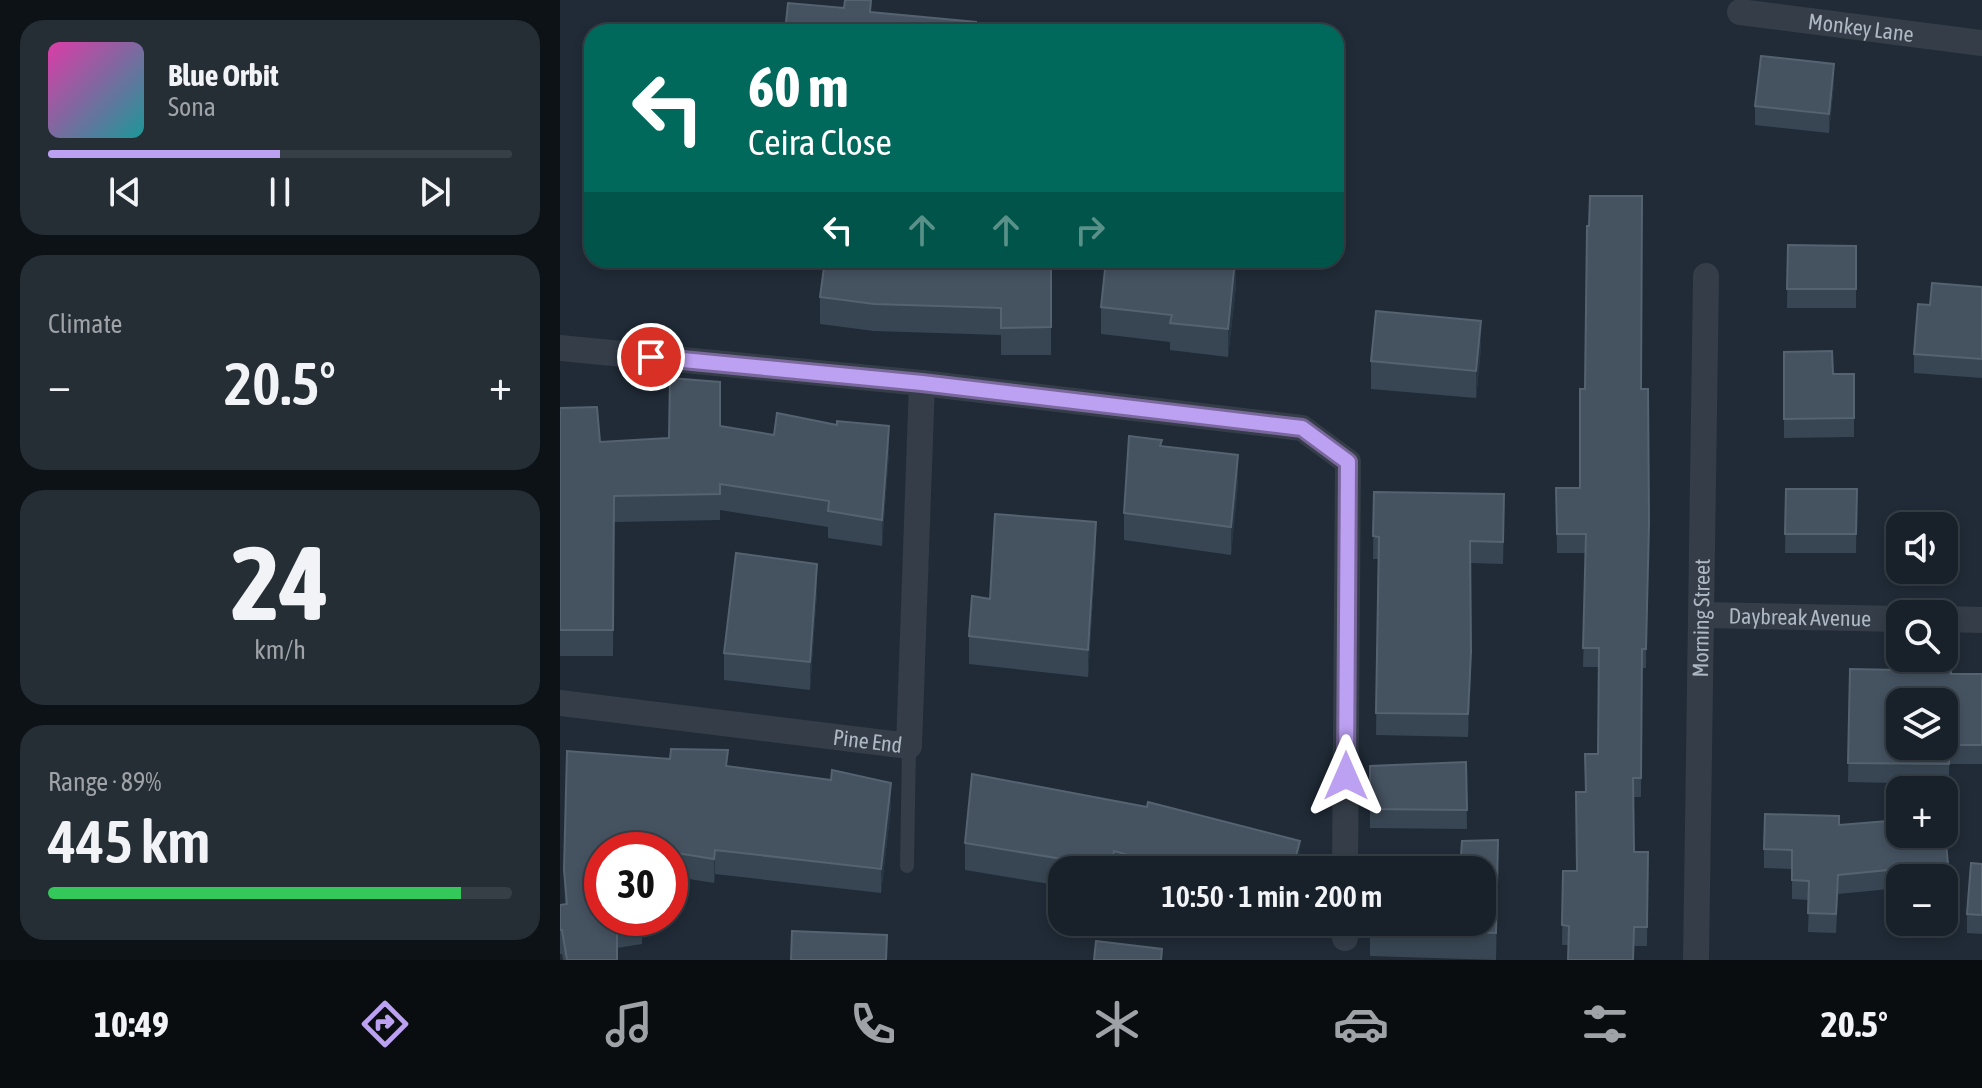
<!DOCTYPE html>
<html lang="en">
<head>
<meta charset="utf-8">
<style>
  :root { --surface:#182029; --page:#252d35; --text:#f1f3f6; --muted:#9fa3a8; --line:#363e46; --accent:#bca0f2 }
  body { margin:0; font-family:"Asap Condensed",sans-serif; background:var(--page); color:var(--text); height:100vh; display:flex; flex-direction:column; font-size:30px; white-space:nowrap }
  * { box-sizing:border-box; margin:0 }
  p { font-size:26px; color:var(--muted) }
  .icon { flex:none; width:44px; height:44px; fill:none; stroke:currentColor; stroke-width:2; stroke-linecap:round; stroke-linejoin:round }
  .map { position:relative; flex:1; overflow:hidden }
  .drawer { display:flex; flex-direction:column; gap:20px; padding:20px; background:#0d1217; width:560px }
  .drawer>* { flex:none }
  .hud { position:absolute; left:24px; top:24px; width:760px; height:244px; border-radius:24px; box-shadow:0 4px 12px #0003,0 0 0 2px var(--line); background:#00695c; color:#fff; overflow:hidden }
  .buttons { position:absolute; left:1326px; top:512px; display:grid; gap:16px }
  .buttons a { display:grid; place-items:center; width:72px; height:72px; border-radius:16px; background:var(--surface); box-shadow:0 4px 12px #0003,0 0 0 2px var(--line); font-size:40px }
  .speed { position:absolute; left:24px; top:832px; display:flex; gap:16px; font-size:40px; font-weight:700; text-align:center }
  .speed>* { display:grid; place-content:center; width:104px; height:104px; border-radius:50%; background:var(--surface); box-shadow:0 4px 12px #0003,0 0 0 2px var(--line); line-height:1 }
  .speed .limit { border:12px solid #d22; background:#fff; color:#111 }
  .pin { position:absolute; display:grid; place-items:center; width:68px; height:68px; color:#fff; margin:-34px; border:4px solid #fff; border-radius:50%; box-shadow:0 2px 8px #0007 }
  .me { position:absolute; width:88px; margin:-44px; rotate:0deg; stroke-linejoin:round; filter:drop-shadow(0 0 6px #0008) }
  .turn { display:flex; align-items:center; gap:28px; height:168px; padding:0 32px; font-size:36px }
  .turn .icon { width:104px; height:104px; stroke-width:2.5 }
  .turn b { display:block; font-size:56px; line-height:68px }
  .lanes { display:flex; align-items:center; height:76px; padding:0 32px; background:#0003; justify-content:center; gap:40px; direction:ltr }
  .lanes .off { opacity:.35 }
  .big { font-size:60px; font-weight:600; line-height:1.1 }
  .drawer .tile { flex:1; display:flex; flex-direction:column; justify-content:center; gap:12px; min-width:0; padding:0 28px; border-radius:24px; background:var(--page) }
  .drawer .dial { align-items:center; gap:0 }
  .dial b { font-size:104px; line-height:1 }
  .song { display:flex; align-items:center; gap:24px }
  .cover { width:96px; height:96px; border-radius:12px; background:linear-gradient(135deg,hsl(320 70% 55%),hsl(180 70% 35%)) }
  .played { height:8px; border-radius:4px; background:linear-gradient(90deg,var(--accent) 50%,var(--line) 50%) }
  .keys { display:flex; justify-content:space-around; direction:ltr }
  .heat { display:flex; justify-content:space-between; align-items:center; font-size:44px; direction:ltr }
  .charge { height:12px; border-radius:6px; background:linear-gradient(90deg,#34c759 89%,var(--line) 0) }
  .trip { position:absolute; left:488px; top:856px; width:448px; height:80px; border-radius:24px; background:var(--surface); box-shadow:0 4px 12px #0003,0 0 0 2px var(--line); font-weight:600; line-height:80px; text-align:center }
  .tabs { display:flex; height:128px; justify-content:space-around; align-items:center; background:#0a0d10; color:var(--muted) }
  .tabs .icon { width:56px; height:56px }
  .tabs .on { color:var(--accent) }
  .tabs b { font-size:36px; color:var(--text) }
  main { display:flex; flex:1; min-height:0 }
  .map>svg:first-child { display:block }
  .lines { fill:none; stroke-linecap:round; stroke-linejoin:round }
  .service { stroke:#343d48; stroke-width:14 }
  .minor { stroke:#343d48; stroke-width:26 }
  .wall { fill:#384653 }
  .shaded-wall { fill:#293643 }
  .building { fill:#455260; stroke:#55626f; stroke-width:2; fill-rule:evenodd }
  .route-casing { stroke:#7a689d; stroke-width:20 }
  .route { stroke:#bca0f2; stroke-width:14 }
  .labels { text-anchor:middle; stroke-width:8; stroke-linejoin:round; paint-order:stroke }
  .street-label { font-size:22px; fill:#aeb8c4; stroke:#19222c }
</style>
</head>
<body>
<main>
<section class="drawer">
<div class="tile">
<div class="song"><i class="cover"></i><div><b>Blue Orbit</b><p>Sona</p></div></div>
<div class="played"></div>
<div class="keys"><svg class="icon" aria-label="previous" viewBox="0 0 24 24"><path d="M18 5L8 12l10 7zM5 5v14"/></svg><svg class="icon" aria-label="pause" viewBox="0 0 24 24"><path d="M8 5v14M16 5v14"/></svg><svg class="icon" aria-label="next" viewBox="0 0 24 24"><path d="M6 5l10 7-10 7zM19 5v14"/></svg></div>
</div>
<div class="tile"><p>Climate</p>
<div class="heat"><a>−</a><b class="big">20.5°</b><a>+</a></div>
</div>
<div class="tile dial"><b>24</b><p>km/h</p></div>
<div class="tile"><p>Range · 89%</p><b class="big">445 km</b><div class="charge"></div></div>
</section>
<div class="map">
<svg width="1422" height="960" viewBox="0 0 1422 960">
  <rect width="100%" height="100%" fill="#202b37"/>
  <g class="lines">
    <path class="service" d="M347,866L349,746"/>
    <g class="minor">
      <path id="s1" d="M1180,12L1422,43"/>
      <path d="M0,348L362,383L742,428L788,462L785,870"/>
      <path id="s2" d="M1142,615L1340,619"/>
      <path d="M1384,619L1422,620"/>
      <path id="s3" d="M0,703L349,746L362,383"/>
      <path d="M785,938V922"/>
      <path id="s4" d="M1136,960L1146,276"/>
    </g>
  </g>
  <g class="wall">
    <path d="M1274,83L1269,133L1195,125V106Z"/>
    <path d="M1228,245L1296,246V308H1227Z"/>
    <path d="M491,260V355H441V335L314,331L260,324V297Z"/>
    <path d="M676,286L668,357L610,350V342L541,334V307Z"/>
    <path d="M1422,287V378L1354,373V354L1370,305Z"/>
    <path d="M921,348L916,398L811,389V361Z"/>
    <path d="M1224,352L1273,374H1294V437L1224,438Z"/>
    <path d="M1025,389H1088L1086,668H1082L1081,797H1073L1074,852H1088L1087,946H1074V960H1008V945H1002L1003,871H1017L1026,792L1038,754L1039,667H1023L1026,553H997L996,488H1020Z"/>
    <path d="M0,408L40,442L109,438L160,426L329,453L322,546L268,538V527L160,510V520L54,522L53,656H0Z"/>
    <path d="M602,446L678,483L671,555L564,540V513Z"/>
    <path d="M1226,489H1297L1296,553H1225Z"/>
    <path d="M814,492L944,517L943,564L910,563L911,674L908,737L816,735L818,559H813Z"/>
    <path d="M536,549L528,677L409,664V636L430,599Z"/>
    <path d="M257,591L250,690L164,680V653Z"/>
    <path d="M1290,669L1422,674V764H1389V784L1288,782Z"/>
    <path d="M906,762L907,829L810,828V766Z"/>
    <path d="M168,766L331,807L321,893L155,874L154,883L110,876V850H42L82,918V944L57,948V960H3L2,954H0V905L5,904L4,870Z"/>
    <path d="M412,774L739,870H502V886L405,870V843Z"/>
    <path d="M1279,825L1388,864V883L1384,884V878H1340V888L1278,894L1276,933L1248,932L1249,900L1232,899V869L1204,868V849Z"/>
    <path d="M1422,864V934L1407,933V914Z"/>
    <path d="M938,868L936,960L810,956V929Z"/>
    <path d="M712,922H726L725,926Z"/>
  </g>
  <g class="shaded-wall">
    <path d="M1274,64V83L1269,133V114Z"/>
    <path d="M676,260V286L668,357V329Z"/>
    <path d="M921,321V348L916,398V371Z"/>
    <path d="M329,426V453L322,546V520Z"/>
    <path d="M678,455V483L671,555V527Z"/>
    <path d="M536,522V549L528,677V650Z"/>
    <path d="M257,564V591L250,690V662Z"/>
    <path d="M911,652V674L908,737V714Z"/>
    <path d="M331,783V807L321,893V869Z"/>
    <path d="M938,840V868L936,960V933Z"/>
    <path d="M740,841L739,870H732Z"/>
    <path d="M155,850V874L154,883V859Z"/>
    <path d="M554,851V870H551V867Z"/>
  </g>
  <g class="building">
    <path d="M285,0H311L310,12L416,22L415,32H225L228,3L284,8Z"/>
    <path d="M1201,56L1274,64L1269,114L1195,106Z"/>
    <path d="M1030,196H1082L1081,389H1088L1089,523L1086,649H1082L1081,778H1073L1074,852H1088L1087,927H1074L1073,960H1008L1009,926L1002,925L1003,871H1017L1016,792H1026L1025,754H1038L1039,648H1023L1026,534H997L996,488H1020V389H1025L1027,226H1029Z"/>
    <path d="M1228,245L1296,246V289H1227Z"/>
    <path d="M265,260H491V327L441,328V308L314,304L260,297Z"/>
    <path d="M546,260H675L668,329L610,323L612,315L541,307Z"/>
    <path d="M1372,283L1422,287V359L1354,354L1358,304L1370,305Z"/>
    <path d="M816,311L921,321L916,371L811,361Z"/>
    <path d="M1272,351L1273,374H1294V418L1224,419V352Z"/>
    <path d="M110,378L160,382V426L214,435L217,413L277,425V421L329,426L322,520L268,511L269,501L160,484V494L54,496L53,630H0V408L37,407L40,442L109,438Z"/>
    <path d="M569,436L602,440L600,446L678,455L671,527L564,513Z"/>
    <path d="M1226,489H1297L1296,534H1225Z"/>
    <path d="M814,492L944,494L943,542L910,541L911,652L908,714L816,713L819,537L813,536Z"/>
    <path d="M435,514L536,522L528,650L409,636L412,596L430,599Z"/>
    <path d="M176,553L257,564L250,662L164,653Z"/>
    <path d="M1290,669L1391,671V674H1422V745H1389V764L1288,763ZM1340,702H1384V746H1340Z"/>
    <path d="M111,749L168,750L166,766L271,780L272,770L331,783L321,869L155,850L154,859L110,852V850H97L70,846L71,850H42V918H82V920L57,924V960H7L2,930H0V905L7,904L4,870L7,751L110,759Z"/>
    <path d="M906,762L907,810L810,809V766Z"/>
    <path d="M412,774L587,807L588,802L740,841L732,870H623L554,851L551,867L405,843Z"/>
    <path d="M1205,814L1279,816V825L1340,820V834H1384V821L1388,864L1278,875L1276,914L1248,913L1249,881L1232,880V850L1204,849Z"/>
    <path d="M938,840L936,933L810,929L811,922H922V870H900L902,841Z"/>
    <path d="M1411,863L1422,864V915L1407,914Z"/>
    <path d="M232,931L327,935L326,960H231Z"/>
    <path d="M536,941L602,949L601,960H534Z"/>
  </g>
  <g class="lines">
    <defs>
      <path id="route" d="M91,357L362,383L742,428L788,462L786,776"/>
    </defs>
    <use href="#route" class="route-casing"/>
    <use href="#route" class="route"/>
  </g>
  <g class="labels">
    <g class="street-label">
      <text dy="8" stroke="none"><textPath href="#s1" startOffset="122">Monkey Lane</textPath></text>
      <text dy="8" stroke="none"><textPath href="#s2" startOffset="98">Daybreak Avenue</textPath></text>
      <text dy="8" stroke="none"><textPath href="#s4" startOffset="342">Morning Street</textPath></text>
      <text dy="8" stroke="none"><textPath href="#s3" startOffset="310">Pine End</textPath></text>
    </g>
  </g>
</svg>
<div class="buttons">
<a><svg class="icon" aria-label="sound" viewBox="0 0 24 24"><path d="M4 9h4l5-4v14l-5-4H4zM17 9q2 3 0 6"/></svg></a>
<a><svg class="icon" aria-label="search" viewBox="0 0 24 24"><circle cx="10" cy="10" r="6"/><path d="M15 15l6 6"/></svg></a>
<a><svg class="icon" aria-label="layers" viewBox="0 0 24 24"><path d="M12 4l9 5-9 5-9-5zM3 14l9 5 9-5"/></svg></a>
<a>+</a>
<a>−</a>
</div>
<div class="speed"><div class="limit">30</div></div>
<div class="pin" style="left:91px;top:357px;background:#d93025"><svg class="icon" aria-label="arrive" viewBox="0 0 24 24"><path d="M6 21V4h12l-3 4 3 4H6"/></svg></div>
<svg class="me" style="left:786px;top:776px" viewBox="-20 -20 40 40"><path d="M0-17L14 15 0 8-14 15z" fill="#bca0f2" stroke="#fff" stroke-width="4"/></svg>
<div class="trip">10:50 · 1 min · 200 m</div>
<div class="hud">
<div class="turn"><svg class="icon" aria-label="left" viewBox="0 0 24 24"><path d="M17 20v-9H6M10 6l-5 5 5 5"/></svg><div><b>60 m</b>Ceira Close</div></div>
<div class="lanes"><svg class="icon" aria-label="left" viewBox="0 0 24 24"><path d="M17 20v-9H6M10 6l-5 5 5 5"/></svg><svg class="icon off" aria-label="ahead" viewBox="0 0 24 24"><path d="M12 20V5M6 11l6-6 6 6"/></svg><svg class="icon off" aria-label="ahead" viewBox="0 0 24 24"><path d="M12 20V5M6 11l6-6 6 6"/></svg><svg class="icon off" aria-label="right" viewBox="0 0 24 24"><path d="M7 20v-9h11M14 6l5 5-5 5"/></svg></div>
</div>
</div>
</main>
<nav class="tabs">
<b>10:49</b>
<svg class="icon on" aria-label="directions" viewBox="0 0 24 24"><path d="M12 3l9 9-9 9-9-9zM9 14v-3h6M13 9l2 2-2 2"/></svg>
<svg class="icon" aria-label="music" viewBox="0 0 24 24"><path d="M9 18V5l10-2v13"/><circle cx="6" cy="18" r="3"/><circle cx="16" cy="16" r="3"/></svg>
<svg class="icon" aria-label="phone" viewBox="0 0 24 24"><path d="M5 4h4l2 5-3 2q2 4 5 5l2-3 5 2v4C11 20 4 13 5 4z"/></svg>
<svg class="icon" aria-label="climate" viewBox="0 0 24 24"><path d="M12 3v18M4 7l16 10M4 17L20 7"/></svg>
<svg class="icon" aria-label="car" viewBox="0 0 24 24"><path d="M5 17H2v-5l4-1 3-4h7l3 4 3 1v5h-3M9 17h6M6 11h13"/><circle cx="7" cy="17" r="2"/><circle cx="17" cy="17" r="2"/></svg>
<svg class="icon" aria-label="filters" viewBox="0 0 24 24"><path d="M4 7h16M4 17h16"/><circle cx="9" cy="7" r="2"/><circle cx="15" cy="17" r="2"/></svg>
<b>20.5°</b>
</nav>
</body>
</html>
